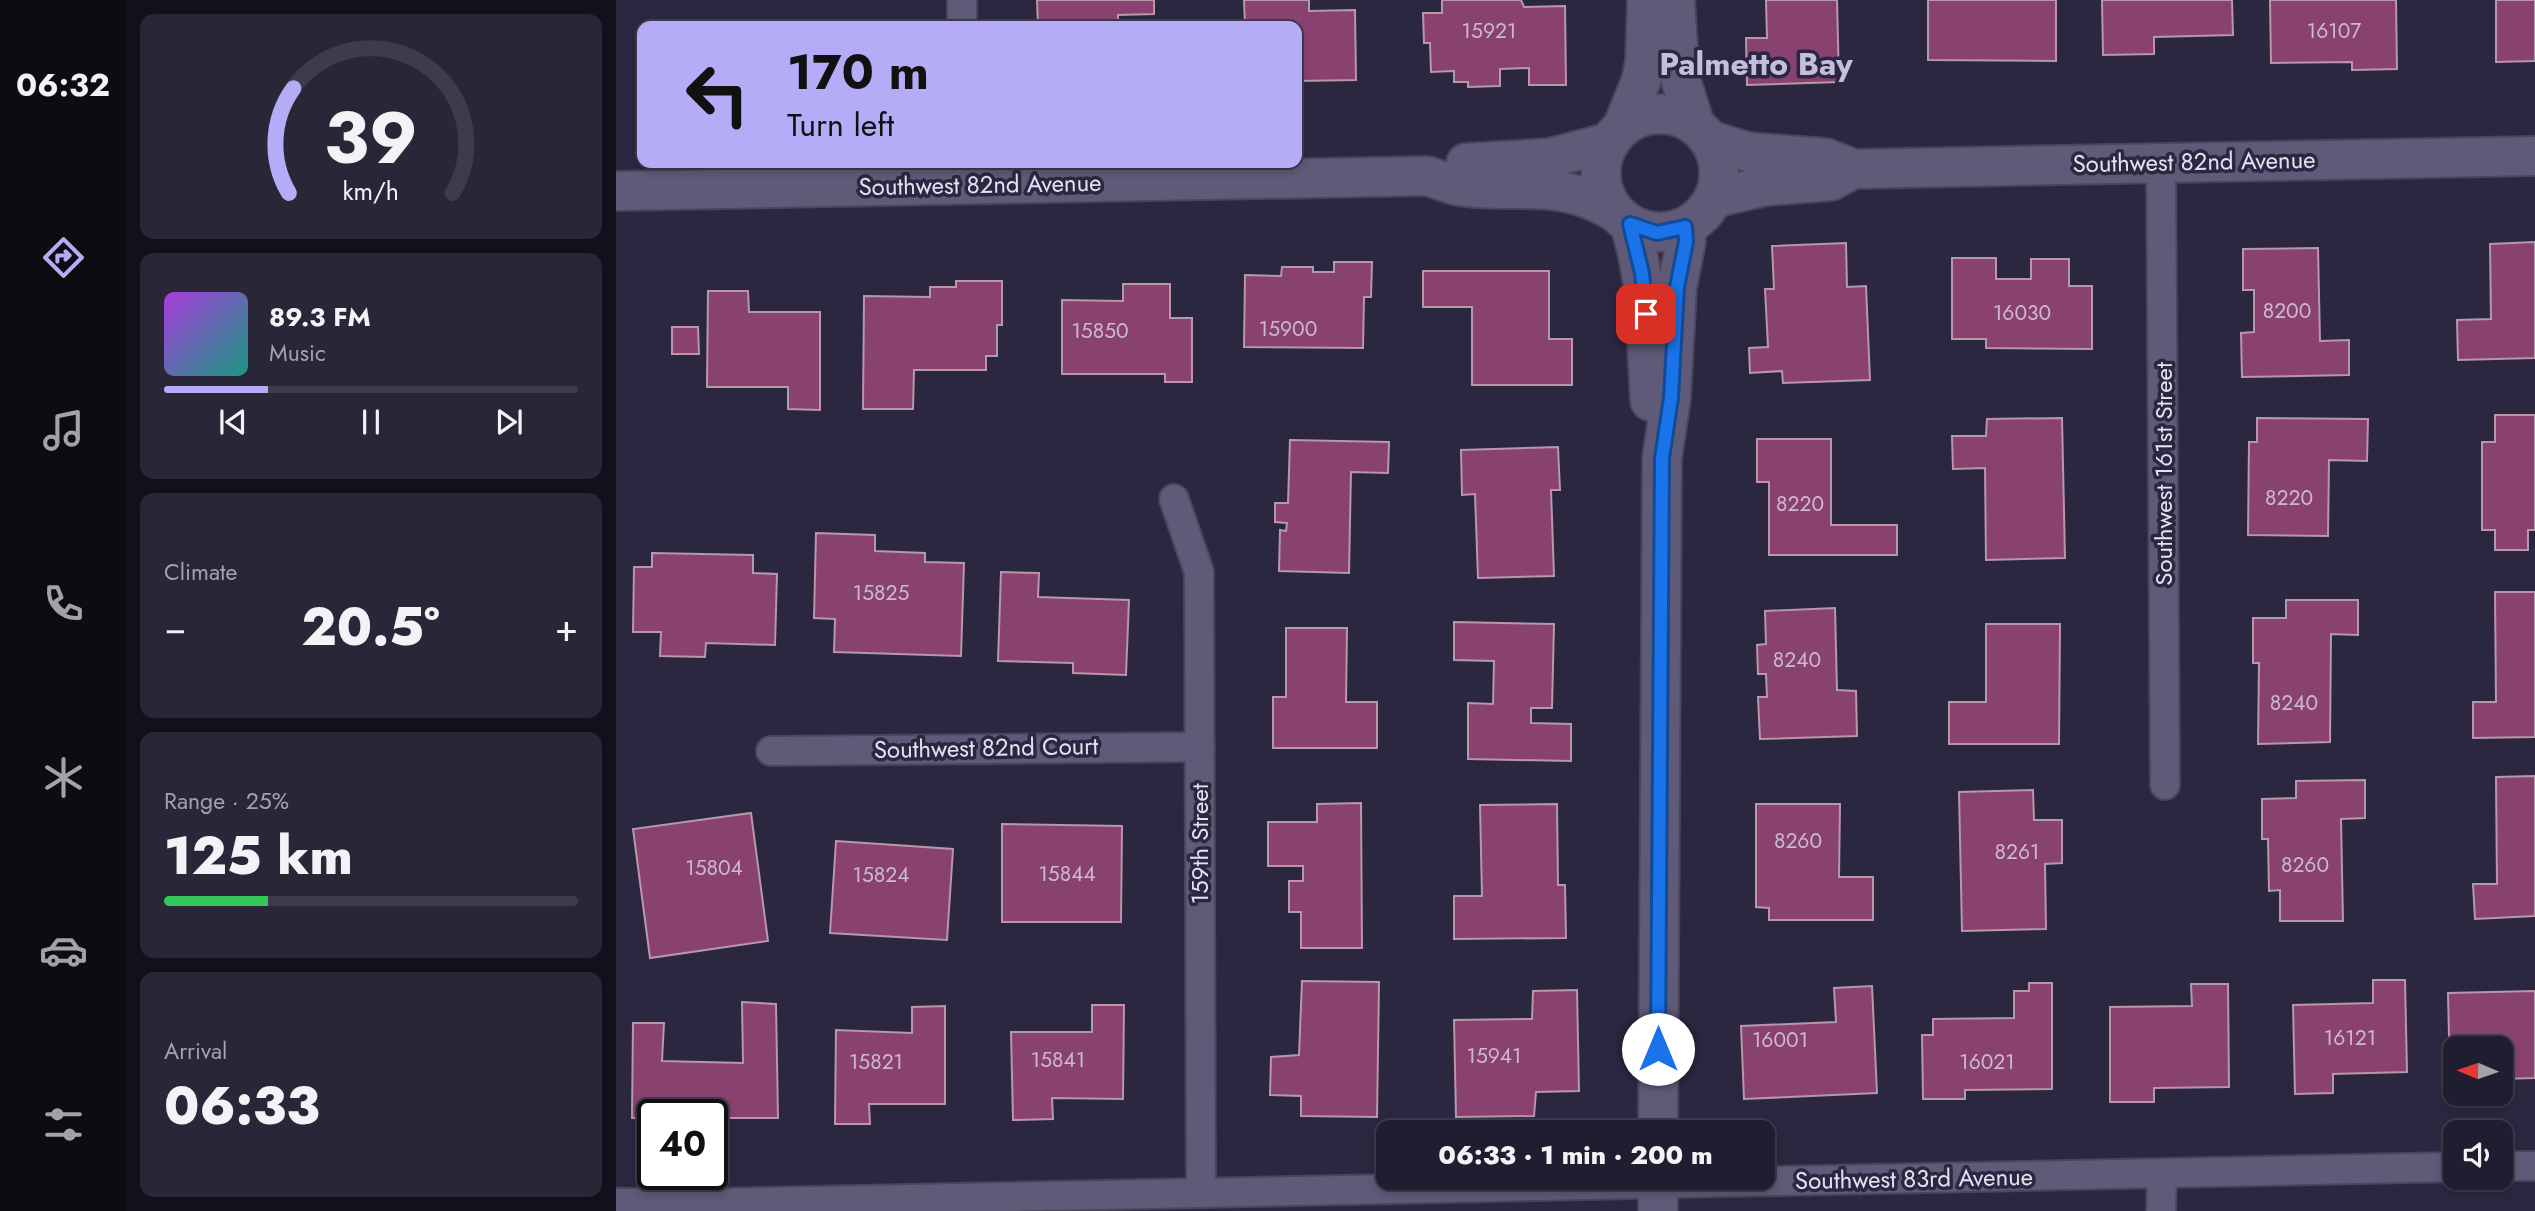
<!DOCTYPE html>
<html lang="en">
<head>
<meta charset="utf-8">
<style>
  :root { --surface:#211d30; --page:#292638; --text:#f1f3f6; --muted:#a2a2ab; --line:#3e3b4c; --accent:#b5acf8 }
  body { margin:0; font-family:Jost,sans-serif; background:var(--page); color:var(--text); height:100vh; display:flex; flex-direction:column; font-size:26px; white-space:nowrap }
  * { box-sizing:border-box; margin:0 }
  p { font-size:23px; color:var(--muted) }
  .icon { flex:none; width:38px; height:38px; fill:none; stroke:currentColor; stroke-width:2; stroke-linecap:round; stroke-linejoin:round }
  .map { position:relative; flex:1; overflow:hidden }
  .sheet { display:flex; flex-direction:column; gap:14px; padding:14px; background:#12101a; width:490px }
  .sheet>* { flex:none }
  .hud { position:absolute; left:21px; top:21px; width:665px; height:147px; border-radius:14px; box-shadow:0 4px 10px #0003,0 0 0 2px var(--line); background:#b5acf8; color:#111; overflow:hidden }
  .needle { width:46px; rotate:272deg }
  .tools { position:absolute; left:1827px; top:1036px; display:grid; gap:14px }
  .tools a { display:grid; place-items:center; width:70px; height:70px; border-radius:14px; background:var(--surface); box-shadow:0 4px 10px #0003,0 0 0 2px var(--line); font-size:35px }
  .speed { position:absolute; left:21px; top:1099px; display:flex; gap:14px; font-size:35px; font-weight:700; text-align:center }
  .speed>* { display:grid; place-content:center; width:91px; height:91px; border-radius:50%; background:var(--surface); box-shadow:0 4px 10px #0003,0 0 0 2px var(--line); line-height:1 }
  .speed .limit { border:4px solid #111; border-radius:10px; background:#fff; color:#111 }
  .pin { position:absolute; display:grid; place-items:center; width:60px; height:60px; color:#fff; margin:-30px; border-radius:14px; box-shadow:0 4px 10px #0006 }
  .me { position:absolute; width:77px; margin:-38px; rotate:0deg; stroke-linejoin:round; filter:drop-shadow(0 0 5px #0008) }
  .turn { display:flex; align-items:center; gap:24px; height:147px; padding:0 35px; font-size:32px }
  .turn .icon { width:91px; height:91px; stroke-width:2.5 }
  .turn b { display:block; font-size:49px; line-height:60px }
  .big { font-size:52px; font-weight:800; line-height:1.1 }
  .sheet .widget { flex:1; display:flex; flex-direction:column; justify-content:center; gap:10px; min-width:0; padding:0 24px; border-radius:14px; background:var(--page) }
  .sheet .dial { align-items:center; gap:0 }
  .dial svg { height:182px; overflow:visible; fill:none; stroke:var(--line); stroke-width:7; stroke-linecap:round; text-anchor:middle }
  .dial text { fill:var(--text); stroke:none }
  .song { display:flex; align-items:center; gap:21px }
  .cover { width:84px; height:84px; border-radius:10px; background:linear-gradient(135deg,hsl(280 70% 55%),hsl(170 70% 35%)) }
  .played { height:7px; border-radius:4px; background:linear-gradient(90deg,var(--accent) 25%,var(--line) 25%) }
  .keys { display:flex; justify-content:space-around; direction:ltr }
  .heat { display:flex; justify-content:space-between; align-items:center; font-size:38px; direction:ltr }
  .charge { height:10px; border-radius:5px; background:linear-gradient(90deg,#34c759 25%,var(--line) 0) }
  .trip { position:absolute; left:760px; top:1120px; width:399px; height:70px; border-radius:14px; background:var(--surface); box-shadow:0 4px 10px #0003,0 0 0 2px var(--line); font-weight:800; line-height:70px; text-align:center }
  main { display:flex; flex:1; min-height:0 }
  .menu { display:flex; flex-direction:column; width:126px; justify-content:space-around; align-items:center; background:#0d0c13; color:var(--muted) }
  .menu .icon { width:49px; height:49px }
  .menu .current { color:var(--accent) }
  .menu b { font-size:32px; color:var(--text) }
  .map>svg:first-child { display:block }
  .building { fill:#894170; stroke:#b797aa; stroke-width:2 }
  .lines { fill:none; stroke-linecap:round; stroke-linejoin:round }
  .street-casing { stroke:#4b455b; stroke-width:32 }
  .secondary-casing { stroke:#4b455b; stroke-width:42 }
  .street { stroke:#5f5a77; stroke-width:28 }
  .secondary { stroke:#5f5a77; stroke-width:38 }
  .route-casing { stroke:#114b97; stroke-width:18 }
  .route { stroke:#1a73e8; stroke-width:12 }
  .labels { text-anchor:middle; stroke-width:7; stroke-linejoin:round; paint-order:stroke }
  .number-label { font-size:21px; fill:#ccb8d1 }
  .street-label { font-size:24px; fill:#e3e0f1; stroke:#2c2740 }
  .district-label { font-size:32px; font-weight:bold; fill:#c3bede; stroke:#2c2740 }
</style>
</head>
<body>
<main>
<nav class="menu">
<b>06:32</b>
<svg class="icon current" aria-label="directions" viewBox="0 0 24 24"><path d="M12 3l9 9-9 9-9-9zM9 14v-3h6M13 9l2 2-2 2"/></svg>
<svg class="icon" aria-label="music" viewBox="0 0 24 24"><path d="M9 18V5l10-2v13"/><circle cx="6" cy="18" r="3"/><circle cx="16" cy="16" r="3"/></svg>
<svg class="icon" aria-label="phone" viewBox="0 0 24 24"><path d="M5 4h4l2 5-3 2q2 4 5 5l2-3 5 2v4C11 20 4 13 5 4z"/></svg>
<svg class="icon" aria-label="climate" viewBox="0 0 24 24"><path d="M12 3v18M4 7l16 10M4 17L20 7"/></svg>
<svg class="icon" aria-label="car" viewBox="0 0 24 24"><path d="M5 17H2v-5l4-1 3-4h7l3 4 3 1v5h-3M9 17h6M6 11h13"/><circle cx="7" cy="17" r="2"/><circle cx="17" cy="17" r="2"/></svg>
<svg class="icon" aria-label="filters" viewBox="0 0 24 24"><path d="M4 7h16M4 17h16"/><circle cx="9" cy="7" r="2"/><circle cx="15" cy="17" r="2"/></svg>
</nav>
<section class="sheet">
<div class="widget dial"><svg viewBox="0 0 100 80">
<path d="M14 69A42 42 0 1 1 86 69"/>
<path d="M14 69A42 42 0 0 1 16 23" stroke="#b5acf8"/>
<text x="50" y="56" font-size="32" font-weight="700">39</text>
<text x="50" y="72" font-size="11">km/h</text>
</svg></div>
<div class="widget">
<div class="song"><i class="cover"></i><div><b>89.3 FM</b><p>Music</p></div></div>
<div class="played"></div>
<div class="keys"><svg class="icon" aria-label="previous" viewBox="0 0 24 24"><path d="M18 5L8 12l10 7zM5 5v14"/></svg><svg class="icon" aria-label="pause" viewBox="0 0 24 24"><path d="M8 5v14M16 5v14"/></svg><svg class="icon" aria-label="next" viewBox="0 0 24 24"><path d="M6 5l10 7-10 7zM19 5v14"/></svg></div>
</div>
<div class="widget"><p>Climate</p>
<div class="heat"><a>−</a><b class="big">20.5°</b><a>+</a></div>
</div>
<div class="widget"><p>Range · 25%</p><b class="big">125 km</b><div class="charge"></div></div>
<div class="widget"><p>Arrival</p><b class="big">06:33</b></div>
</section>
<div class="map">
<svg width="1919" height="1211" viewBox="0 0 1919 1211">
  <rect width="100%" height="100%" fill="#2c2740"/>
  <g class="building">
    <path d="M421,0H538V14L502,15V26H422Z"/>
    <path d="M628,0H693V11L739,10L740,80L681,81V26H629Z"/>
    <path d="M826,0H905L908,7L949,6L950,85H913V68L884,69V86L852,87V82H838V71L815,72L814,43H808L807,13H826Z"/>
    <path d="M1150,0H1221L1223,82L1131,85L1130,38H1151Z"/>
    <path d="M1312,0H1440V61L1312,60Z"/>
    <path d="M1486,0H1616L1617,35L1538,37V54L1487,55Z"/>
    <path d="M1654,0H1780L1781,69L1736,70V62L1655,63Z"/>
    <path d="M1880,0H1919V61L1880,62Z"/>
    <path d="M1919,242V358L1842,360L1841,320L1875,319L1874,244Z"/>
    <path d="M1230,243L1231,287L1250,286L1254,380L1167,383L1166,371L1134,373L1133,348L1152,347L1149,289H1158L1156,246Z"/>
    <path d="M1702,248L1704,341L1733,340V375L1626,377L1625,333L1638,332V290H1627V249Z"/>
    <path d="M1336,258H1380V279H1415V259H1453V286H1476V349L1370,348V339H1336Z"/>
    <path d="M718,262H756L755,297H748L747,348L628,347L629,275L665,276L666,267H697V272H718Z"/>
    <path d="M807,271H933V339H956V385H856V307H807Z"/>
    <path d="M340,281H386V325H381V356H370V370H298L297,409H247L248,296L314,297V287H340Z"/>
    <path d="M507,284H554V318H576V382H549V374H446V300L507,301Z"/>
    <path d="M92,291H132L133,312H204V410L172,409V387H91Z"/>
    <path d="M56,327H82L83,354H56Z"/>
    <path d="M1879,415H1919V530H1912V550H1879V530H1866V442H1879Z"/>
    <path d="M1446,418L1449,558L1370,560L1369,468L1337,469L1336,436H1370L1371,419Z"/>
    <path d="M1641,418L1752,419L1751,461L1713,460L1712,536L1632,535L1633,442H1641Z"/>
    <path d="M1141,439H1215V525H1281V555H1153V482H1141Z"/>
    <path d="M674,440L773,442L772,473L735,472L733,573L663,571L664,530L670,531L671,523L659,522V503H672Z"/>
    <path d="M942,447L944,490H935L938,576L862,578L859,494L846,495L845,450Z"/>
    <path d="M200,533L259,535V551L309,553V562L348,563L345,656L218,652L219,619L198,618Z"/>
    <path d="M36,553L137,555V573L161,574L159,645L90,643L89,657L44,656L45,632H17L18,567H36Z"/>
    <path d="M385,572L423,573L422,597L513,600L510,675L457,673V663L382,661Z"/>
    <path d="M1879,592H1919V737L1857,738V702H1880Z"/>
    <path d="M1670,600H1742V635L1715,634L1714,742L1642,744L1643,663H1637V618H1670Z"/>
    <path d="M1219,608L1221,690L1240,691L1241,736L1144,739L1142,697H1151L1150,674H1142L1141,645L1150,644L1149,611Z"/>
    <path d="M838,622L938,624L936,708H915V723L955,724V761L852,759V703L877,704L878,661L838,660Z"/>
    <path d="M1370,624H1444L1443,744H1333V702H1370Z"/>
    <path d="M670,628H731L730,702H761V748H657V697H670Z"/>
    <path d="M1919,776V916L1859,919L1857,884H1881L1880,777Z"/>
    <path d="M1749,780V818L1725,819L1727,921H1664V890L1653,891L1652,839H1646V799L1680,798V781Z"/>
    <path d="M1417,790L1418,820H1446V863L1429,864L1430,929L1346,931L1343,792Z"/>
    <path d="M745,803L746,948H685V912H673V881H687V866H652V822H701V804Z"/>
    <path d="M941,804L942,885H949L950,938L838,939V896H866L864,805Z"/>
    <path d="M1140,804H1224L1223,877H1257V920H1153V908L1140,907Z"/>
    <path d="M135,813L152,941L34,958L17,829Z"/>
    <path d="M386,824L506,826L505,922H386Z"/>
    <path d="M220,841L337,849L331,940L214,933Z"/>
    <path d="M1757,980H1789L1791,1072L1717,1074V1093L1679,1094L1677,1005L1757,1003Z"/>
    <path d="M686,981L763,982L761,1117L685,1116V1096L654,1095L655,1057L683,1055Z"/>
    <path d="M1413,983H1436V1089L1349,1090V1099H1307L1306,1035H1317V1019L1398,1018V991H1413Z"/>
    <path d="M1575,984H1612L1613,1087L1538,1088V1102H1494V1007L1576,1006Z"/>
    <path d="M1256,986L1261,1093L1128,1099L1125,1026L1220,1022L1218,988Z"/>
    <path d="M961,990L963,1091L920,1092L918,1116L840,1117L838,1020L916,1019L917,991Z"/>
    <path d="M1919,991V1078L1885,1079V1048H1839V1080H1834L1832,993Z"/>
    <path d="M126,1002L160,1004L162,1118H96V1115H37V1118H16L17,1023H48L46,1061L127,1063Z"/>
    <path d="M476,1005H508L507,1099L436,1098L437,1119L397,1120L395,1032H476Z"/>
    <path d="M329,1006V1104H253L254,1124H219L220,1030L296,1033V1007Z"/>
  </g>
  <g class="lines">
    <defs>
      <g id="street">
        <path d="M346,26V0"/>
        <path d="M1545,163L1549,785"/>
        <path d="M558,499L583,572L585,1193"/>
        <path d="M155,751L584,747"/>
        <path d="M1885,1166H1919"/>
        <path d="M0,1203H100L1839,1167"/>
        <path d="M1545,1211L1546,1174"/>
      </g>
      <g id="secondary">
        <path d="M1059,0L1064,78L1079,125"/>
        <circle cx="1044" cy="173" r="59"/>
        <path d="M1006,128L1025,81L1029,62L1031,0"/>
        <path d="M1093,140L1132,152L1210,158L1238,169L1919,156"/>
        <path d="M850,163L934,158L994,142"/>
        <path d="M0,191L811,176C822,179 833,184 843,186C903,195 942,177 999,212"/>
        <path d="M1098,198L1150,186L1215,181L1230,173"/>
        <path d="M1014,224L1022,255L1028,291L1034,401"/>
        <path d="M1042,1132L1046,458L1055,398L1061,287L1070,242L1069,227"/>
        <path d="M1042,1178V1211"/>
      </g>
    </defs>
    <use href="#street" class="street-casing"/>
    <use href="#secondary" class="secondary-casing"/>
    <use href="#street" class="street"/>
    <use href="#secondary" class="secondary"/>
  </g>
  <g class="lines">
    <defs>
      <path id="route" d="M1030,314L1026,273L1014,224L1041,233L1069,227L1070,242L1061,287L1055,398L1046,458L1042,1049"/>
    </defs>
    <use href="#route" class="route-casing"/>
    <use href="#route" class="route"/>
  </g>
  <g class="labels">
    <g class="number-label">
      <text x="873" y="38">15921</text>
      <text x="1718" y="38">16107</text>
      <text x="1671" y="318">8200</text>
      <text x="1406" y="320">16030</text>
      <text x="672" y="336">15900</text>
      <text x="484" y="338">15850</text>
      <text x="1673" y="505">8220</text>
      <text x="1184" y="511">8220</text>
      <text x="265" y="600">15825</text>
      <text x="1181" y="667">8240</text>
      <text x="1678" y="710">8240</text>
      <text x="1182" y="848">8260</text>
      <text x="1401" y="859">8261</text>
      <text x="1689" y="872">8260</text>
      <text x="98" y="875">15804</text>
      <text x="451" y="881">15844</text>
      <text x="265" y="882">15824</text>
      <text x="1734" y="1045">16121</text>
      <text x="1164" y="1047">16001</text>
      <text x="878" y="1063">15941</text>
      <text x="442" y="1067">15841</text>
      <text x="260" y="1069">15821</text>
      <text x="1371" y="1069">16021</text>
    </g>
    <g class="street-label">
      <text transform="translate(1578 162) rotate(-1)" y="8">Southwest 82nd Avenue</text>
      <text transform="translate(364 185) rotate(-1)" y="8">Southwest 82nd Avenue</text>
      <text transform="translate(1548 474) rotate(-90)" y="8">Southwest 161st Street</text>
      <text transform="translate(370 748) rotate(-1)" y="8">Southwest 82nd Court</text>
      <text transform="translate(584 844) rotate(-90)" y="8">159th Street</text>
      <text transform="translate(1298 1179) rotate(-1)" y="8">Southwest 83rd Avenue</text>
    </g>
    <g class="district-label">
      <text x="1140" y="75">Palmetto Bay</text>
    </g>
  </g>
</svg>
<div class="tools">
<a><svg class="needle" viewBox="-14 -14 28 28"><path d="M0-13l5 13h-10z" fill="#e53935"/><path d="M0 13l5-13h-10z" fill="#a2a2ab"/></svg></a>
<a><svg class="icon" aria-label="sound" viewBox="0 0 24 24"><path d="M4 9h4l5-4v14l-5-4H4zM17 9q2 3 0 6"/></svg></a>
</div>
<div class="speed"><div class="limit">40</div></div>
<div class="pin" style="left:1030px;top:314px;background:#d93025"><svg class="icon" aria-label="arrive" viewBox="0 0 24 24"><path d="M6 21V4h12l-3 4 3 4H6"/></svg></div>
<svg class="me" style="left:1042px;top:1049px" viewBox="-20 -20 40 40"><circle r="19" fill="#fff"/><path d="M0-13L10 11 0 6-10 11z" fill="#1a73e8"/></svg>
<div class="trip">06:33 · 1 min · 200 m</div>
<div class="hud">
<div class="turn"><svg class="icon" aria-label="left" viewBox="0 0 24 24"><path d="M17 20v-9H6M10 6l-5 5 5 5"/></svg><div><b>170 m</b>Turn left</div></div>
</div>
</div>
</main>
</body>
</html>
